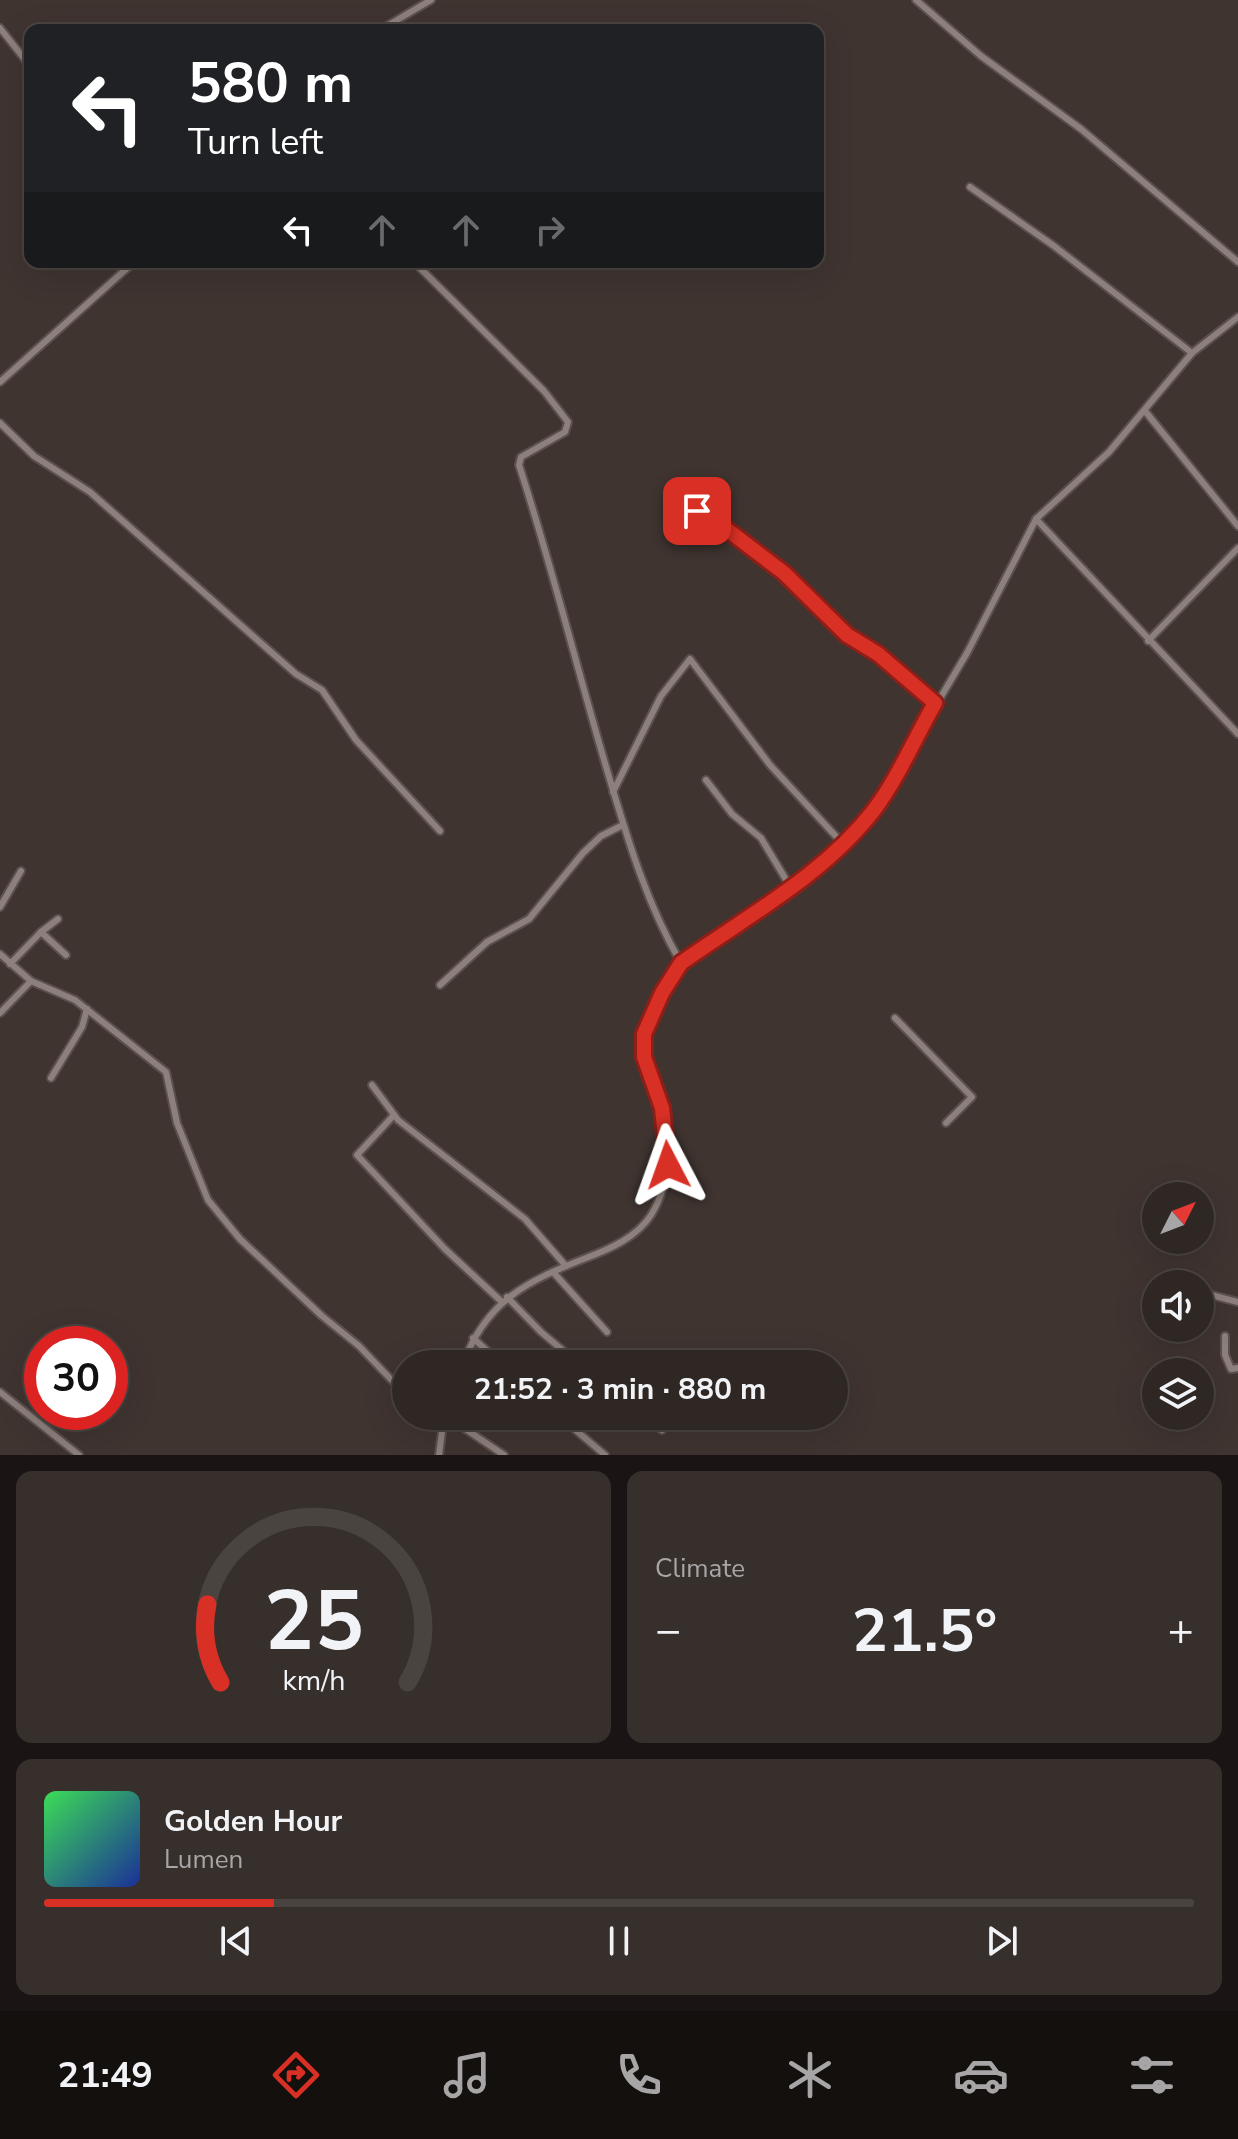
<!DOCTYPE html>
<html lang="en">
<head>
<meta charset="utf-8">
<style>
  :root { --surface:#2f2724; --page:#372f2c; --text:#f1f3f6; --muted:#a7a5a6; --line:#4a4441; --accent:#d93025 }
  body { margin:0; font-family:"Nunito Sans",sans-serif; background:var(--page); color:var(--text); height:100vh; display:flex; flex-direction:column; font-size:30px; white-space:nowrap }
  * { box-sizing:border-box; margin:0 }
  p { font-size:26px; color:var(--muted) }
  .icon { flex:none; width:44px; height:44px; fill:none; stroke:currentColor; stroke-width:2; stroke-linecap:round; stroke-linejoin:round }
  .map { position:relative; height:1455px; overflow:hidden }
  .drawer { display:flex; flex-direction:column; gap:16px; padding:16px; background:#1a1514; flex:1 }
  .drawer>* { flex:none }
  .guide { position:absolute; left:24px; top:24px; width:800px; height:244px; border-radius:16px; box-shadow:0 8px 32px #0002,0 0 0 2px var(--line); background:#202124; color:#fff; overflow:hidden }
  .needle { width:52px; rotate:48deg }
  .fabs { position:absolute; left:1142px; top:1182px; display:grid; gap:16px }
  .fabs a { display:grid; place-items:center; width:72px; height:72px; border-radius:50%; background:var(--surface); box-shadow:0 8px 32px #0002,0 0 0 2px var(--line); font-size:40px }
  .speed { position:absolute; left:24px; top:1326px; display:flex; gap:16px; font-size:40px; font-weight:700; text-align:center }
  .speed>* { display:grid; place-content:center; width:104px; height:104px; border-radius:50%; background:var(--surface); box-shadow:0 8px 32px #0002,0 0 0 2px var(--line); line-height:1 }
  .speed .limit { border:12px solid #d22; background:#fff; color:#111 }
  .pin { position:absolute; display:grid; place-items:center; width:68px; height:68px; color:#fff; margin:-34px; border-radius:16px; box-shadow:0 4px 12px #0006 }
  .me { position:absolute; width:88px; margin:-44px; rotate:356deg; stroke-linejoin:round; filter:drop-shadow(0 0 6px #0008) }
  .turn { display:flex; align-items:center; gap:28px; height:168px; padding:0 32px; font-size:36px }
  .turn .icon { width:104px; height:104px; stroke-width:2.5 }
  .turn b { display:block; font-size:56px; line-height:68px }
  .lanes { display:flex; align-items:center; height:76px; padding:0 32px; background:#0003; justify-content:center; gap:40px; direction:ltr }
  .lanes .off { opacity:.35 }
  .big { font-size:60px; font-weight:700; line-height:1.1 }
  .drawer .widget { flex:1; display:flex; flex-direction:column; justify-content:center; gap:12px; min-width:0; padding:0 28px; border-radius:16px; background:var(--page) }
  .drawer .dial { align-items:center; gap:0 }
  .dial svg { height:208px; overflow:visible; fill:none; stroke:var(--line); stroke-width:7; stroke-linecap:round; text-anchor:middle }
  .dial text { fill:var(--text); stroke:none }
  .song { display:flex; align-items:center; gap:24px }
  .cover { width:96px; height:96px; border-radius:12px; background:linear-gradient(135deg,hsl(130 70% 55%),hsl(230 70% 35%)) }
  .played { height:8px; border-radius:4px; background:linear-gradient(90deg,var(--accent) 20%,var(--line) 20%) }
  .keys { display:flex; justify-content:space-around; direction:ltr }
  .heat { display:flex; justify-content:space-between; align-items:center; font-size:44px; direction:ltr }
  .drawer .tiles { flex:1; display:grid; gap:16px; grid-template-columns:1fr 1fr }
  .widget:last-child { grid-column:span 2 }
  .trip { position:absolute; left:392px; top:1350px; width:456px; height:80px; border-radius:40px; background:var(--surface); box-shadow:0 8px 32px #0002,0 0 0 2px var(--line); font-weight:700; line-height:80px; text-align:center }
  .tab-bar { display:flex; height:128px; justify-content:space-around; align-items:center; background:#13100e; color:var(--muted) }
  .tab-bar .icon { width:56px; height:56px }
  .tab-bar .on { color:var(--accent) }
  .tab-bar b { font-size:36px; color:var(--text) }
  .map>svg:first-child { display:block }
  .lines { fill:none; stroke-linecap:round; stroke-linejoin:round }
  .street-casing { stroke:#5a504d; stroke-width:10 }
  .street { stroke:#8d7f7b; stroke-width:6 }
  .route-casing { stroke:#8d1f18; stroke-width:20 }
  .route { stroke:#d93025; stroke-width:14 }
</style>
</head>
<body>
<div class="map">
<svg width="1238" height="1455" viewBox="0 0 1238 1455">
  <rect width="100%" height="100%" fill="#3f3430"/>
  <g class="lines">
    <defs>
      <g id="street">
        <path d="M916,0L981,56L1081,129L1238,262"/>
        <path d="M0,28L30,66"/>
        <path d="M380,30L431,0"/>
        <path d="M970,187L1054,246L1192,353"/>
        <path d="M414,262L544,391L568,422L565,432L521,457L519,465C552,566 577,669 607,770C627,837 646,903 681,963"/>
        <path d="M0,382L134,262"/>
        <path d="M1145,411L1238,526"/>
        <path d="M0,423L34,456L90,492L296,674L322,690L356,740L440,831"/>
        <path d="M1036,519L1238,734"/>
        <path d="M680,521L690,512L708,515L784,573L839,629L878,654L935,703"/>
        <path d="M1148,641L1238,548"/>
        <path d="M706,780L732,814L761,838L791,888"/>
        <path d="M613,792L661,696L690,659L770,765L844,845"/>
        <path d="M0,907L21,871"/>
        <path d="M41,932L58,919"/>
        <path d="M0,954L31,981L75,1000L166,1072L177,1123L208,1200L240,1239L322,1316L359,1346L406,1395"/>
        <path d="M10,964L41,932L66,955"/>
        <path d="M440,985L487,942L529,919L583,853L601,836L621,826"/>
        <path d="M0,1013L31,981"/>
        <path d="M895,1018L972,1097L946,1123"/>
        <path d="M51,1078L82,1027L87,1009"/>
        <path d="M372,1085L398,1120L525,1219L566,1266"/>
        <path d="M394,1115L357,1155L445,1249L502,1302"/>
        <path d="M553,1272L607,1332"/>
        <path d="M1200,1292L1238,1302"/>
        <path d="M507,1297L541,1332L579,1364"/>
        <path d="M1154,1328L1156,1321"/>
        <path d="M1225,1336V1355L1231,1369L1238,1368"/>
        <path d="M473,1338L502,1364"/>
        <path d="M463,1364C486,1301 527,1281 586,1258C610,1249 637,1237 651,1215C671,1183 672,1138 660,1103C655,1088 646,1073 644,1057C638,1025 662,988 681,963L805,879L844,845L875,808L967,653L1036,519L1109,452L1192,353L1238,317"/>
        <path d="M0,1392L79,1455"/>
        <path d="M446,1416L504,1455"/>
        <path d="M559,1416L605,1455"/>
        <path d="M643,1416L662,1430"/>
        <path d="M439,1455L444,1416"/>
      </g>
    </defs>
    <use href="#street" class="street-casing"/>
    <use href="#street" class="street"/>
  </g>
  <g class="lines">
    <defs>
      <path id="route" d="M668,1165L662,1108L644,1057V1034L662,993L681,963C747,916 823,876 874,810C898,778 915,738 935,703L878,654L847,635L784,573L708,515L697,511"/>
    </defs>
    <use href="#route" class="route-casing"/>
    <use href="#route" class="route"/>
  </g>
</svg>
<div class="fabs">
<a><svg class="needle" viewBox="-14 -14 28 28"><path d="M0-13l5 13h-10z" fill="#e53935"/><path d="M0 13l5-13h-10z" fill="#a7a5a6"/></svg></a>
<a><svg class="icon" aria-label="sound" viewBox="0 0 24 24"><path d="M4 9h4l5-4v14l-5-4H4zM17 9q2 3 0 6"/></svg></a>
<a><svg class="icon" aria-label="layers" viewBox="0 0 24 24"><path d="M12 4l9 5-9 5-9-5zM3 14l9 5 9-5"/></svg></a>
</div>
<div class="speed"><div class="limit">30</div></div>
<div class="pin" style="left:697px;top:511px;background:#d93025"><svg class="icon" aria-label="arrive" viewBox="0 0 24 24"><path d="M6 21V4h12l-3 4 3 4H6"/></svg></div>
<svg class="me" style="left:668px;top:1165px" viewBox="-20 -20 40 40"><path d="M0-17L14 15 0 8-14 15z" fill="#d93025" stroke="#fff" stroke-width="4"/></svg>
<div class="trip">21:52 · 3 min · 880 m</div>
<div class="guide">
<div class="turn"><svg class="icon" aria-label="left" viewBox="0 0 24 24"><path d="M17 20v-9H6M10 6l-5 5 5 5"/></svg><div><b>580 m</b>Turn left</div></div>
<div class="lanes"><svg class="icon" aria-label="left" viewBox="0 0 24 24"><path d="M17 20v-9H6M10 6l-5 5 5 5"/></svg><svg class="icon off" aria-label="ahead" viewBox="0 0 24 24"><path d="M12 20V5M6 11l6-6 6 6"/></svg><svg class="icon off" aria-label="ahead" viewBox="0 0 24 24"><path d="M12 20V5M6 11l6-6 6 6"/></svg><svg class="icon off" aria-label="right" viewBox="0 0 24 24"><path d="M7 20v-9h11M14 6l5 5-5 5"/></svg></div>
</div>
</div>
<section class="drawer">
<div class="tiles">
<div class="widget dial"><svg viewBox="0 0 100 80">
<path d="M14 69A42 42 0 1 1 86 69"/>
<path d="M14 69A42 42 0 0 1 9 39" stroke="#d93025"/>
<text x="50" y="56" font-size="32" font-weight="700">25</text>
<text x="50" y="72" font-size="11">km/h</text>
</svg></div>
<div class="widget"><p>Climate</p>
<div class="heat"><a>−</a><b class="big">21.5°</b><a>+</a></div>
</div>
<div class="widget">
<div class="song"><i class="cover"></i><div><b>Golden Hour</b><p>Lumen</p></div></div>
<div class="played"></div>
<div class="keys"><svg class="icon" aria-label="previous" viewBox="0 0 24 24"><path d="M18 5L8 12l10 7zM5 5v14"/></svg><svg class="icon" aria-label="pause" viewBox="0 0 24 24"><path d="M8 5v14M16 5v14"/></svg><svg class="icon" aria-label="next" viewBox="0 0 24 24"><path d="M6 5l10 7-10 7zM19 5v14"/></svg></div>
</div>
</div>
</section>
<nav class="tab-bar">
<b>21:49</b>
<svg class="icon on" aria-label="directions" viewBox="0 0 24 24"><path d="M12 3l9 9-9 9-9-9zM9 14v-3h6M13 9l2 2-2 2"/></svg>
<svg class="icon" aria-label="music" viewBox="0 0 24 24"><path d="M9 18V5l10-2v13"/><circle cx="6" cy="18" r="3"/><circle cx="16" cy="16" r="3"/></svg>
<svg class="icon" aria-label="phone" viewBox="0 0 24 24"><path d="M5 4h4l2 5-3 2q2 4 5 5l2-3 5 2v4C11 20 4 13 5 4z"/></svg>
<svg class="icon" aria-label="climate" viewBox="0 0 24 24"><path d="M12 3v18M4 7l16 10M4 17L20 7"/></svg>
<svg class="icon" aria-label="car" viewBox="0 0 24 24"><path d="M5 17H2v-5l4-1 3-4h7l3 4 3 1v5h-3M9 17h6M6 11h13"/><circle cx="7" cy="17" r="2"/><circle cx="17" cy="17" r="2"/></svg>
<svg class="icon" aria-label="filters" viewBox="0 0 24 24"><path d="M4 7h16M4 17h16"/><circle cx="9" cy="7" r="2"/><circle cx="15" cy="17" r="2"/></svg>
</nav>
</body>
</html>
